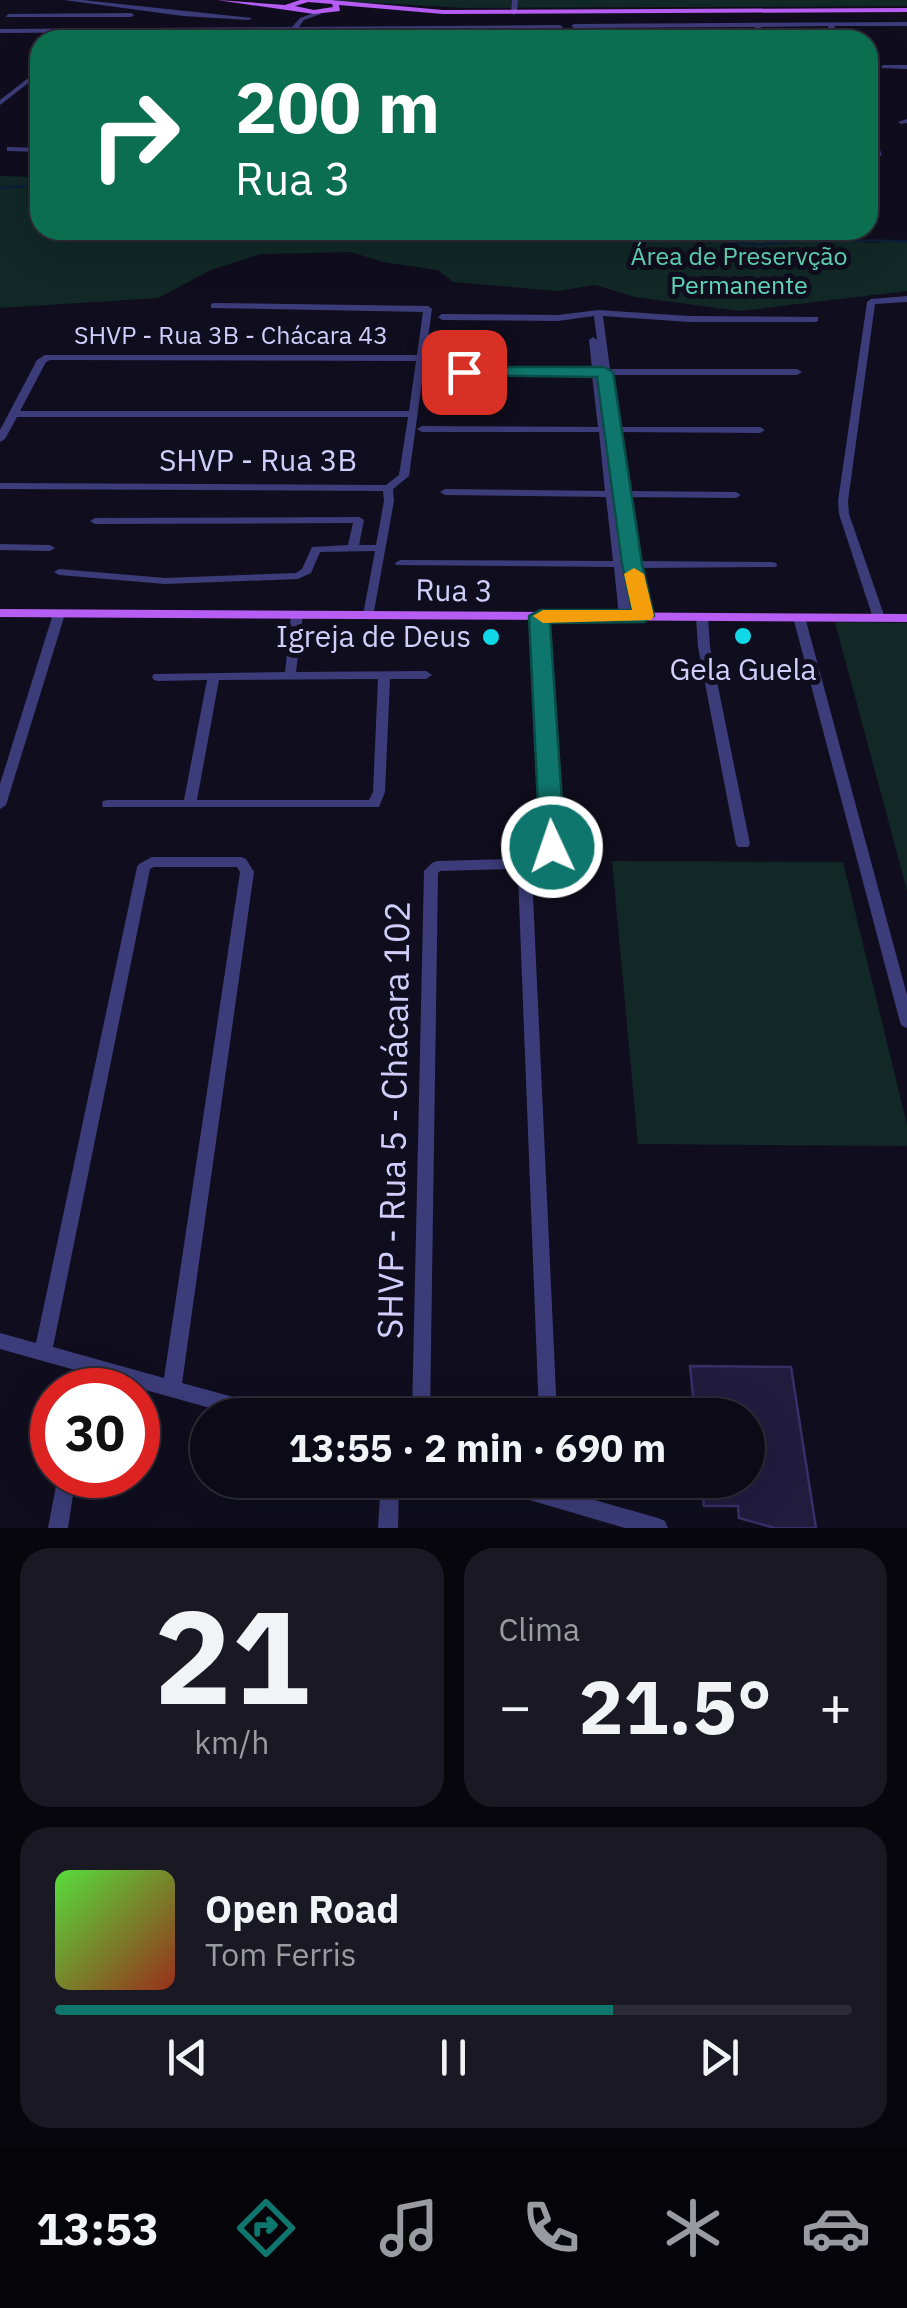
<!DOCTYPE html>
<html lang="pt">
<head>
<meta charset="utf-8">
<style>
  :root { --surface:#0c0a16; --page:#1a1823; --text:#f1f3f6; --muted:#9a9aa1; --line:#2c2b35; --accent:#0f766e }
  body { margin:0; font-family:"IBM Plex Sans",sans-serif; background:var(--page); color:var(--text); height:100vh; display:flex; flex-direction:column; font-size:38px; white-space:nowrap }
  * { box-sizing:border-box; margin:0 }
  p { font-size:32px; color:var(--muted) }
  .icon { flex:none; width:55px; height:55px; fill:none; stroke:currentColor; stroke-width:2; stroke-linecap:round; stroke-linejoin:round }
  .map { position:relative; height:1528px; overflow:hidden }
  .drawer { display:flex; flex-direction:column; gap:20px; padding:20px; background:#07060c; flex:1 }
  .drawer>* { flex:none }
  .guide { position:absolute; left:30px; top:30px; width:848px; height:210px; border-radius:30px; box-shadow:0 10px 40px #0002,0 0 0 2px var(--line); background:#0b6e4f; color:#fff; overflow:hidden }
  .speed { position:absolute; left:30px; top:1368px; display:flex; gap:20px; font-size:50px; font-weight:700; text-align:center }
  .speed>* { display:grid; place-content:center; width:130px; height:130px; border-radius:50%; background:var(--surface); box-shadow:0 10px 40px #0002,0 0 0 2px var(--line); line-height:1 }
  .speed .limit { border:15px solid #d22; background:#fff; color:#111 }
  .pin { position:absolute; display:grid; place-items:center; width:85px; height:85px; color:#fff; margin:-42px; border-radius:20px; box-shadow:0 5px 15px #0006 }
  .me { position:absolute; width:110px; margin:-55px; rotate:357deg; stroke-linejoin:round; filter:drop-shadow(0 0 8px #0008) }
  .turn { display:flex; align-items:center; gap:35px; height:210px; padding:0 40px; font-size:45px }
  .turn .icon { width:130px; height:130px; stroke-width:2.5 }
  .turn b { display:block; font-size:70px; line-height:85px }
  .big { font-size:75px; font-weight:700; line-height:1.1 }
  .drawer .tile { flex:1; display:flex; flex-direction:column; justify-content:center; gap:15px; min-width:0; padding:0 35px; border-radius:30px; background:var(--page) }
  .drawer .dial { align-items:center; gap:0 }
  .dial b { font-size:130px; line-height:1 }
  .song { display:flex; align-items:center; gap:30px }
  .cover { width:120px; height:120px; border-radius:15px; background:linear-gradient(135deg,hsl(110 70% 55%),hsl(10 70% 35%)) }
  .played { height:10px; border-radius:5px; background:linear-gradient(90deg,var(--accent) 70%,var(--line) 70%) }
  .keys { display:flex; justify-content:space-around; direction:ltr }
  .heat { display:flex; justify-content:space-between; align-items:center; font-size:55px; direction:ltr }
  .drawer .tiles { flex:1; display:grid; gap:20px; grid-template-columns:1fr 1fr }
  .tile:last-child { grid-column:span 2 }
  .trip { position:absolute; left:190px; top:1398px; width:575px; height:100px; border-radius:50px; background:var(--surface); box-shadow:0 10px 40px #0002,0 0 0 2px var(--line); font-weight:700; line-height:100px; text-align:center }
  .tabs { display:flex; height:160px; justify-content:space-around; align-items:center; background:#050409; color:var(--muted) }
  .tabs .icon { width:70px; height:70px }
  .tabs .on { color:var(--accent) }
  .tabs b { font-size:45px; color:var(--text) }
  .map>svg:first-child { display:block }
  .green { fill:#112826 }
  .lines { fill:none; stroke-linecap:round; stroke-linejoin:round }
  .stream { stroke:#0c1e39; stroke-width:2.5 }
  .building { fill:#211b3e; stroke:#382f68; stroke-width:2.5 }
  .minor { fill:#3c3c7a; fill-rule:evenodd }
  .major { fill:#b65df4; fill-rule:evenodd }
  .route { fill:#0f766e; stroke:#0a4d48; stroke-width:2.5 }
  .slow { fill:#f59e0b }
  .poi-dot { fill:#10d8e6; stroke:#100e1e; stroke-width:4 }
  .labels { text-anchor:middle; stroke-width:10; stroke-linejoin:round; paint-order:stroke }
  .far-park-label { font-size:25px; fill:#60d6b4; stroke:#100e1e }
  .far-street-label { font-size:25px; fill:#d2cefc; stroke:#100e1e }
  .street-label { font-size:30px; fill:#d2cefc; stroke:#100e1e }
  .poi-label { font-size:30px; fill:#d2cefc; stroke:#100e1e; text-anchor:end }
  .near-street-label { font-size:35px; fill:#d2cefc; stroke:#100e1e }
</style>
</head>
<body>
<div class="map">
<svg width="907" height="1528" viewBox="0 0 907 1528">
  <rect width="100%" height="100%" fill="#100e1e"/>
  <g class="green">
    <path d="M324,0H907V6L465,8Z"/>
    <path d="M0,176L40,177V230H745L872,243L907,241V291L740,311L635,297L595,285L557,291L453,282L438,270L383,262L351,252L261,254L211,270L158,298L0,308Z"/>
    <path d="M835,622L907,623V891L898,857Z"/>
    <path d="M612,861L843,862L907,1125V1146L638,1144Z"/>
  </g>
  <g class="lines">
    <g class="stream">
      <path d="M0,188L40,185"/>
      <path d="M365,230L506,239L670,234L758,245L808,240L907,241"/>
    </g>
  </g>
  <path class="building" d="M690,1366L791,1367L816,1528H775L739,1518L738,1506H704L701,1480H748V1415H695Z"/>
  <g class="lines">
    <g class="minor">
      <path d="M64,0H82L252,18L249,20L183,16Z"/>
      <path d="M512,0H518L517,13L514,15L511,13Z"/>
      <path d="M319,11L321,14L304,20L299,27L560,25L563,27L560,29L296,31L292,40H286L290,31L0,33V29L292,27L300,18Z"/>
      <path d="M8,14L131,13L134,15L131,17H6Z"/>
      <path d="M907,22V26H834L839,40H833L828,26L761,27L762,40H756L755,27L574,28L571,26L574,24Z"/>
      <path d="M883,65H907V69L881,68Z"/>
      <path d="M40,69V74L0,105V100Z"/>
      <path d="M907,119V123L901,124L898,122Z"/>
      <path d="M868,121L871,123L882,156L875,154L868,132Z"/>
      <path d="M7,147L40,148V152L10,151H7Z"/>
      <path d="M907,296V302L875,304L848,501L849,514L885,618L879,621L873,618L839,514L838,501L867,302L871,299Z"/>
      <path d="M214,303L428,306L432,309L409,476L393,489L394,501L373,617H365L363,615L375,551L320,552L311,573L298,579L165,584L59,575L54,572L59,569L165,578L296,573L302,569L312,547L348,545L353,523L95,524L90,521L95,518L359,517L364,520L359,545H376L384,501L383,491L0,489V483L386,485L399,475L408,417H17L5,439L0,442V430L37,360L45,355H417L423,312L211,308V304ZM50,360L416,361L409,411H20L46,362Z"/>
      <path d="M598,310L689,316L818,317V321L815,322H689L603,316L610,369H797L802,372L797,375H611L618,427H760L765,430L760,433L619,432L627,491L736,492L741,495L736,498L628,497L637,561L772,562L776,563L777,565L776,567L638,568L650,616L644,619L638,616L627,567H625L631,616L625,619L619,616L614,567L396,565L395,563L400,560L613,561L606,497L445,495L440,492L445,489L605,491L599,432H422L417,429L422,426L598,427L592,375H432L427,372L432,369H592L589,340L593,337L597,340L594,316L558,321L442,320L438,317L442,314L558,315ZM609,432L617,491H616ZM616,497H618L626,561H624Z"/>
      <path d="M0,544L50,545L55,548L50,551L0,550Z"/>
      <path d="M59,611L65,614L6,805L0,809V784L53,614Z"/>
      <path d="M297,611L303,614L296,672L426,671L432,675L426,679H390L385,792L379,807H103L102,804L103,801L108,800H184L207,680L158,681L154,680L152,677L154,674L285,672L291,614ZM378,679L373,792L369,800H197L219,680Z"/>
      <path d="M539,614L545,617L560,847L558,850H548L546,847L533,617Z"/>
      <path d="M702,614L708,617L710,647L750,844L748,847H738L736,844L698,647L696,617Z"/>
      <path d="M799,614L805,617L907,995V1028L902,1026L900,1022L793,617Z"/>
      <path d="M152,857H241L246,859L254,872L182,1383L266,1406L272,1409L275,1415H235L92,1375L90,1390H72L75,1370L0,1349V1333L36,1343L137,867L139,864ZM154,867H237L240,872L164,1378L53,1347L150,869Z"/>
      <path d="M510,859L526,862L532,875L557,1415H539L518,875L516,869H510L440,871L438,873L430,1415H412L424,871L432,863L437,861Z"/>
      <path d="M58,1475H76L68,1528H48Z"/>
      <path d="M381,1480H399L398,1528H378Z"/>
      <path d="M483,1480H524L541,1485V1480H559V1490L658,1518L665,1521L668,1528H625L492,1489L485,1487Z"/>
    </g>
    <g class="major">
      <path d="M217,0L285,5L300,0H331L443,10L907,8V12L443,14L339,5L340,11L314,14ZM308,2L332,4L333,7L314,10L295,6Z"/>
      <path d="M0,609L907,614V622L0,617Z"/>
    </g>
  </g>
  <path class="route" d="M464,367H604L613,372L642,564L654,616L644,622L550,623L565,847L552,855L540,847L529,616L540,610H632L622,564L597,377L459,375L456,372Z"/>
  <path class="slow" d="M634,568L644,574L654,616L651,620L543,623L533,616L543,610H632L624,574Z"/>
  <g class="poi-dot">
    <circle cx="743" cy="636" r="10"/>
    <circle cx="491" cy="637" r="10"/>
  </g>
  <g class="labels">
    <g class="far-park-label">
      <text x="739" y="265">Área de Preservção<tspan x="739" dy="29">Permanente</tspan></text>
    </g>
    <g class="far-street-label">
      <text x="231" y="344">SHVP - Rua 3B - Chácara 43</text>
    </g>
    <g class="street-label">
      <text x="258" y="471">SHVP - Rua 3B</text>
      <text transform="translate(454 591) rotate(1)" y="10">Rua 3</text>
    </g>
    <g class="poi-label">
      <text x="471" y="647">Igreja de Deus</text>
      <text x="743" y="680" text-anchor="middle">Gela Guela</text>
    </g>
    <g class="near-street-label">
      <text transform="translate(394 1120) rotate(-89)" y="12">SHVP - Rua 5 - Chácara 102</text>
    </g>
  </g>
</svg>
<div class="speed"><div class="limit">30</div></div>
<div class="pin" style="left:464px;top:372px;background:#d93025"><svg class="icon" aria-label="arrive" viewBox="0 0 24 24"><path d="M6 21V4h12l-3 4 3 4H6"/></svg></div>
<svg class="me" style="left:552px;top:847px" viewBox="-20 -20 40 40"><circle r="17" fill="#0f766e" stroke="#fff" stroke-width="3"/><path d="M0-11L8 9 0 5-8 9z" fill="#fff"/></svg>
<div class="trip">13:55 · 2 min · 690 m</div>
<div class="guide">
<div class="turn"><svg class="icon" aria-label="right" viewBox="0 0 24 24"><path d="M7 20v-9h11M14 6l5 5-5 5"/></svg><div><b>200 m</b>Rua 3</div></div>
</div>
</div>
<section class="drawer">
<div class="tiles">
<div class="tile dial"><b>21</b><p>km/h</p></div>
<div class="tile"><p>Clima</p>
<div class="heat"><a>−</a><b class="big">21.5°</b><a>+</a></div>
</div>
<div class="tile">
<div class="song"><i class="cover"></i><div><b>Open Road</b><p>Tom Ferris</p></div></div>
<div class="played"></div>
<div class="keys"><svg class="icon" aria-label="previous" viewBox="0 0 24 24"><path d="M18 5L8 12l10 7zM5 5v14"/></svg><svg class="icon" aria-label="pause" viewBox="0 0 24 24"><path d="M8 5v14M16 5v14"/></svg><svg class="icon" aria-label="next" viewBox="0 0 24 24"><path d="M6 5l10 7-10 7zM19 5v14"/></svg></div>
</div>
</div>
</section>
<nav class="tabs">
<b>13:53</b>
<svg class="icon on" aria-label="directions" viewBox="0 0 24 24"><path d="M12 3l9 9-9 9-9-9zM9 14v-3h6M13 9l2 2-2 2"/></svg>
<svg class="icon" aria-label="music" viewBox="0 0 24 24"><path d="M9 18V5l10-2v13"/><circle cx="6" cy="18" r="3"/><circle cx="16" cy="16" r="3"/></svg>
<svg class="icon" aria-label="phone" viewBox="0 0 24 24"><path d="M5 4h4l2 5-3 2q2 4 5 5l2-3 5 2v4C11 20 4 13 5 4z"/></svg>
<svg class="icon" aria-label="climate" viewBox="0 0 24 24"><path d="M12 3v18M4 7l16 10M4 17L20 7"/></svg>
<svg class="icon" aria-label="car" viewBox="0 0 24 24"><path d="M5 17H2v-5l4-1 3-4h7l3 4 3 1v5h-3M9 17h6M6 11h13"/><circle cx="7" cy="17" r="2"/><circle cx="17" cy="17" r="2"/></svg>
</nav>
</body>
</html>
